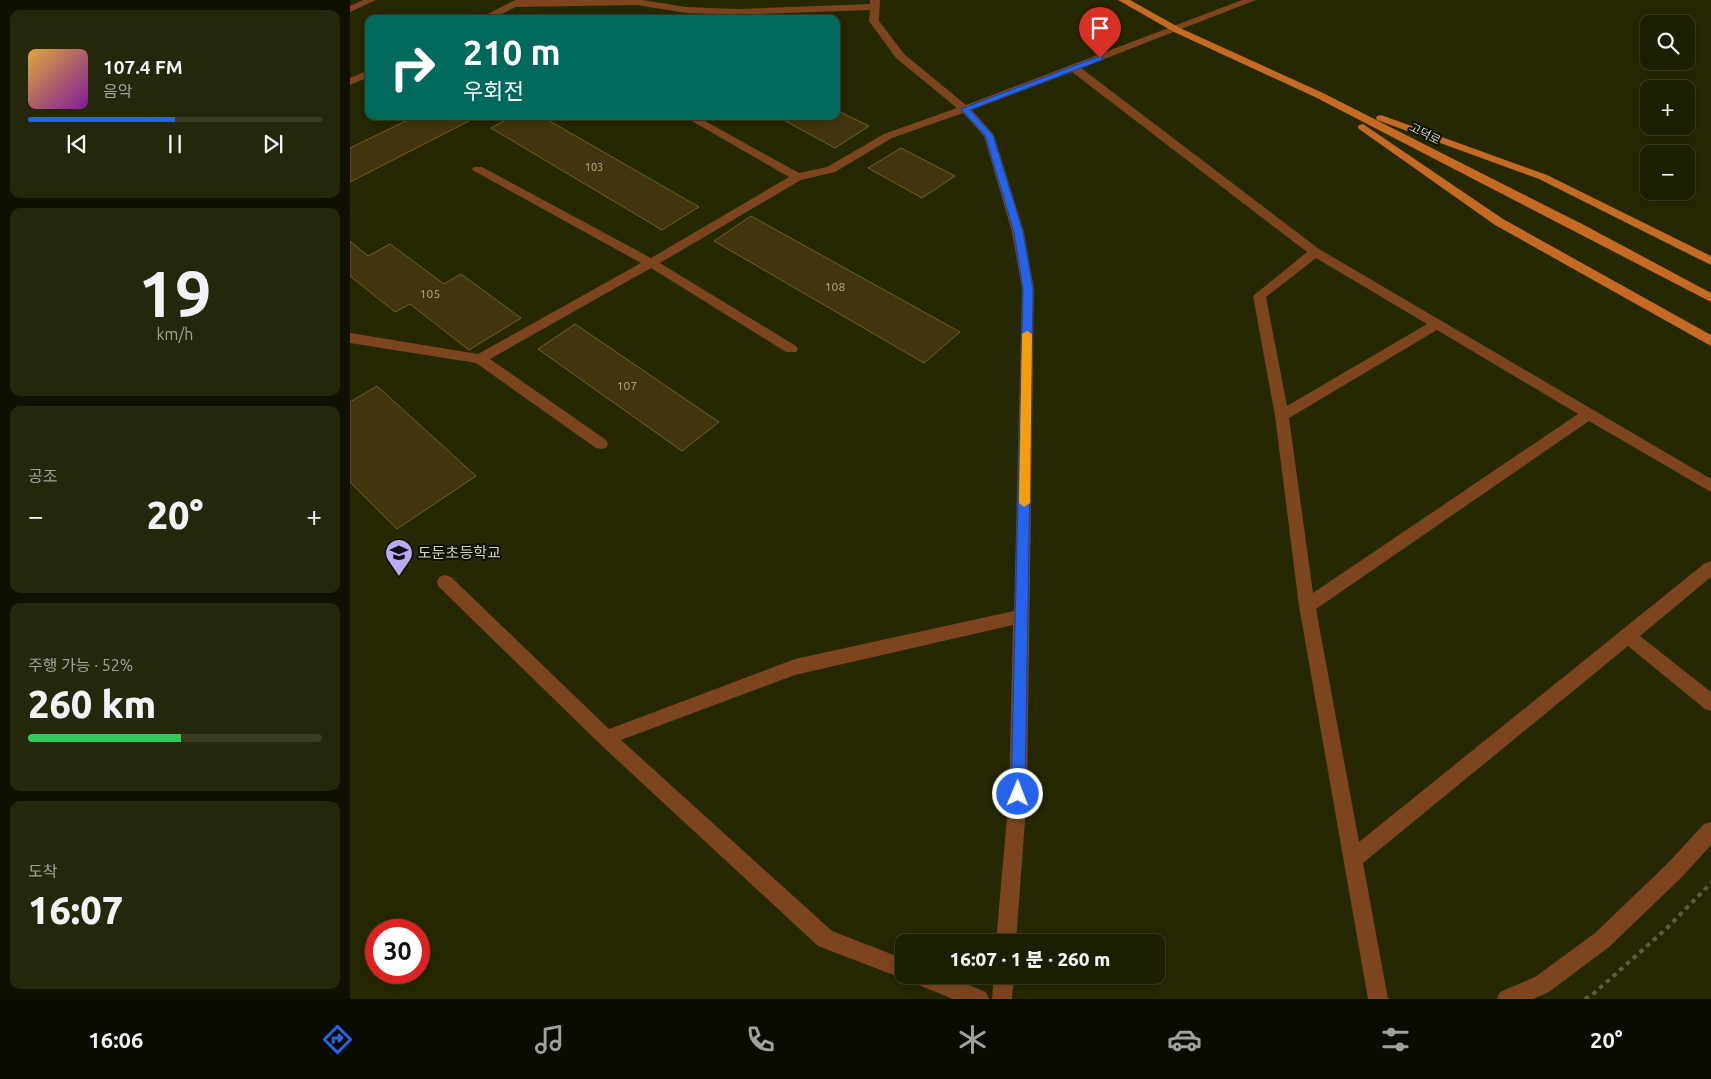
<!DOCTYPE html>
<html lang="ko">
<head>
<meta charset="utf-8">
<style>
  :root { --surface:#1c1e00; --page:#25270a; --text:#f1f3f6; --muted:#a0a299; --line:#3a3c22; --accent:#2563eb }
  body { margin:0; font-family:Ubuntu,"Noto Sans KR",sans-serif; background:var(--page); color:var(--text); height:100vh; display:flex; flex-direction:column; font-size:19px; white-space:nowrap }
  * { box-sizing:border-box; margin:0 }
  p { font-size:16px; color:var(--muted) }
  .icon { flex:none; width:28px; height:28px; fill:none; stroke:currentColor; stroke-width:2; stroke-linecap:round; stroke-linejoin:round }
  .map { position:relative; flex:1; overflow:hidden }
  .panel { display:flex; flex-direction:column; gap:10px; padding:10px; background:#0f1000; width:350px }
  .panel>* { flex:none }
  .guide { position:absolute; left:15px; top:15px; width:475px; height:105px; border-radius:10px; box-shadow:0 2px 12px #0003,0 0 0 1px var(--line); background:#00695c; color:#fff; overflow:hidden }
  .fabs { position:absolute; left:1290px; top:15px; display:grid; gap:10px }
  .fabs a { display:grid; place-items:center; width:55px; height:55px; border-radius:10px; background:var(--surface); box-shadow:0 2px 12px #0003,0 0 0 1px var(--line); font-size:25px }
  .speed { position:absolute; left:15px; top:919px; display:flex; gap:10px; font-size:25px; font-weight:700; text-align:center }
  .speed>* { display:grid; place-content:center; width:65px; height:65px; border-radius:50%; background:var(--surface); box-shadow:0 2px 12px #0003,0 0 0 1px var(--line); line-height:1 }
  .speed .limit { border:8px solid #d22; background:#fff; color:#111 }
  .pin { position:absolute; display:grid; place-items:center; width:42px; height:42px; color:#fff; margin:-51px -21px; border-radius:50% 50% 50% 0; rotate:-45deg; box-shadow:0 0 5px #0007 }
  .pin .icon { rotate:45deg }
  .me { position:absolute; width:55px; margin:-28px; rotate:1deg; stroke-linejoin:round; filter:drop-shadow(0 0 4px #0008) }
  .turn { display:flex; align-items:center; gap:18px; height:105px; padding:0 15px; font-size:22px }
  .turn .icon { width:65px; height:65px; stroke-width:2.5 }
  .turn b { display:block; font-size:35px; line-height:42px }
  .big { font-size:38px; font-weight:800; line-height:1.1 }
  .panel .card { flex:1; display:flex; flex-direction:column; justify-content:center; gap:8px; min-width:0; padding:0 18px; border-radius:10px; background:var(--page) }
  .panel .dial { align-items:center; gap:0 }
  .dial b { font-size:65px; line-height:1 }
  .song { display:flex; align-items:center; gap:15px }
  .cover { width:60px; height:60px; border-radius:8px; background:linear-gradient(135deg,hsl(40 70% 55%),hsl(290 70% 35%)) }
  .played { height:5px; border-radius:2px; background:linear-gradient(90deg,var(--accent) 50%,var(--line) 50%) }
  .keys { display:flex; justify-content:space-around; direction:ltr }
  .heat { display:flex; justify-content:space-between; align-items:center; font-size:28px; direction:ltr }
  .charge { height:8px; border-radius:4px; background:linear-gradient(90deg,#34c759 52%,var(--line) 0) }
  .trip { position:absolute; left:545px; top:934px; width:270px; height:50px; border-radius:10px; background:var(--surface); box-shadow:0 2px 12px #0003,0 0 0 1px var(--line); font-weight:800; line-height:50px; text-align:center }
  .tabs { display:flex; height:80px; justify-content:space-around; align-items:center; background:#0b0c00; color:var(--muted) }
  .tabs .icon { width:35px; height:35px }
  .tabs .active { color:var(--accent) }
  .tabs b { font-size:22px; color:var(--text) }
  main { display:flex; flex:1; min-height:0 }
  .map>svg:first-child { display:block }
  .building { fill:#40350d; stroke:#726122 }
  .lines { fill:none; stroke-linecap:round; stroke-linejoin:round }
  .path { stroke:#5c5f37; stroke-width:4; stroke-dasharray:4.5 4.5; stroke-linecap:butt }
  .minor { fill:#7c451e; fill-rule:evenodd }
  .major { fill:#c46a24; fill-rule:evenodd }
  .route { fill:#2563eb; stroke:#184099 }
  .slow { fill:#f59e0b }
  .labels { text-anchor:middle; stroke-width:4; stroke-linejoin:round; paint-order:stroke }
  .far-number-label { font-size:11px; fill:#afb088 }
  .far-street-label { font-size:12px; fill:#d4d9b1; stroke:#0e1000 }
  .number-label { font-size:12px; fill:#afb088 }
  .poi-label { font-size:15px; fill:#d4d9b1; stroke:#0e1000; text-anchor:start }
</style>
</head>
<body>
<main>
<section class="panel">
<div class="card">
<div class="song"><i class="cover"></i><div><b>107.4 FM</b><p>음악</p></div></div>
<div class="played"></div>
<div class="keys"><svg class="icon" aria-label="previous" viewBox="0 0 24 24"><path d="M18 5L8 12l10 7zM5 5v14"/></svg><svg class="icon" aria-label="pause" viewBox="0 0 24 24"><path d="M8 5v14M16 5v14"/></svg><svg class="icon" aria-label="next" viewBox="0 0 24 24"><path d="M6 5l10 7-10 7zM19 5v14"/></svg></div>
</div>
<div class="card dial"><b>19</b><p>km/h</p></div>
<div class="card"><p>공조</p>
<div class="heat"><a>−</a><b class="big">20°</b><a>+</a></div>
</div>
<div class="card"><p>주행 가능 · 52%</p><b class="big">260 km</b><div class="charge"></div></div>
<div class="card"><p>도착</p><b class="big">16:07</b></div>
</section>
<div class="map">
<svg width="1361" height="999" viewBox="0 0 1361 999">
  <rect width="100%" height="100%" fill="#252800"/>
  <g class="building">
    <path d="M486,110L519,126L485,148L426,116H486Z"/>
    <path d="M66,116H111L119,121L0,182V148Z"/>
    <path d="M163,116H191L349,207L312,230L141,128Z"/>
    <path d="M551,148L605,176L572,198L518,168Z"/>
    <path d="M401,216L610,332L574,363L364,241Z"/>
    <path d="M0,241L18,256L40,244L94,284L111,274L171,318L119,350L60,304L45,312L0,276Z"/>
    <path d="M225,324L369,422L332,451L188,349Z"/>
    <path d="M27,386L126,476L47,529L0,482V402Z"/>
  </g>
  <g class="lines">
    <path class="path" d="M1235,999L1242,995L1317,928L1361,883"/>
    <g class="minor">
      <path d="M13,0H26L0,12V6Z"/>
      <path d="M165,0H292L336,7L388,9L520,4V0H530L529,21L554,54L616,105L892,0H906L731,68L969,249L1361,479V492L1239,421L966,609L1009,842L1355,563L1361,561V577L1290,636L1361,692V711L1355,709L1278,646L1013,863L1038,999H1018L949,606L925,416L903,296L957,252L722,72L622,110L644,135L674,232L684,289L677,794L666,942H646L659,794L663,625L445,675L271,740L482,931L554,959V975H594L636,992L639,999H603L561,982L559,977L554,979L468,946L250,744L89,587L87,582L89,577L95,575L101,577L259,729L445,659L664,611L672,289L662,232L634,136L613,113L542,138L485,172L451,180L310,263L446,346L448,349L446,352H436L301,268L140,359L256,440L258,444L256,448L251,449L246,448L126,363L0,343V333L128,354L291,263L124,171L122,169L124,167H132L301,258L439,177L333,116H346L449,173L477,167L534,134L607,108L546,58L519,21L520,10L388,15L336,13L287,5L166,7L141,19H128ZM966,258L1077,324L937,406L916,297ZM1087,330L1228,414L963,593L939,418Z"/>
      <path d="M19,70V77L0,85V78Z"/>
      <path d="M1361,822V845L1332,877L1259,947L1199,992L1183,999H1147L1150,992L1185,977L1245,933L1318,863L1354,824Z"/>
      <path d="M644,975H664L662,999H642Z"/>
    </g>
    <g class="major">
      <path d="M768,0H780L830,28L973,93L1234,225L1361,293V302L965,97L824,32Z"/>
      <path d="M1031,115L1197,175L1361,256V265L1189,179L1027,120L1026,118L1027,116Z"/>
      <path d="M1013,124L1153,219L1361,335V346L1145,225L1009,129L1008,127L1009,125Z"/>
    </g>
  </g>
  <path class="route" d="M750,56L753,58L752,60L620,110L643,135L673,232L683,289L675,794L673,798L668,800L663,798L661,794L673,289L664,232L635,135L611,109Z"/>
  <path class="slow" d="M677,331L682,334L680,503L674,507L669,503L672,334Z"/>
  <defs>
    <symbol id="school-pin" viewBox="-11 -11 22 30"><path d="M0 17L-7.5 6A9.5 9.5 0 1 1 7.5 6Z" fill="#baaaf6" stroke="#0e1000"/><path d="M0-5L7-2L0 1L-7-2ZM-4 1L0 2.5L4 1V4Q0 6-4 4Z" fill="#111"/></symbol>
  </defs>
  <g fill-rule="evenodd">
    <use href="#school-pin" x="33" y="537" width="32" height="43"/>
  </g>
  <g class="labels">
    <g class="far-number-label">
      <text x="244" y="171">103</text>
    </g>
    <g class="far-street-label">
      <text transform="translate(1075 134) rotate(27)" y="4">고덕로</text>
    </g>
    <g class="number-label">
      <text x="485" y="291">108</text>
      <text x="80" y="298">105</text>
      <text x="277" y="390">107</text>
    </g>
    <g class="poi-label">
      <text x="68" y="558">도둔초등학교</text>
    </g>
  </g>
</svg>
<div class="fabs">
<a><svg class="icon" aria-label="search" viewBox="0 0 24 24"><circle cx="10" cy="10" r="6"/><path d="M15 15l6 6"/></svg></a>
<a>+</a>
<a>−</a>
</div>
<div class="speed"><div class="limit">30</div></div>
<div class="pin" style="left:750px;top:58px;background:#d93025"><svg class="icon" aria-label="arrive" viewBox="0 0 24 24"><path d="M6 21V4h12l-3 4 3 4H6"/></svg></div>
<svg class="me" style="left:668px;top:794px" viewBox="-20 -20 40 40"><circle r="17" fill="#2563eb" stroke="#fff" stroke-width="3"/><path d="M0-11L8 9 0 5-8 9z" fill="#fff"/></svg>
<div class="trip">16:07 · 1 분 · 260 m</div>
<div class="guide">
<div class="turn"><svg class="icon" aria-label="right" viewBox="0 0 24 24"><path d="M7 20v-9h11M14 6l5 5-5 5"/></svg><div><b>210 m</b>우회전</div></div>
</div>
</div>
</main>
<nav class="tabs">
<b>16:06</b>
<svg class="icon active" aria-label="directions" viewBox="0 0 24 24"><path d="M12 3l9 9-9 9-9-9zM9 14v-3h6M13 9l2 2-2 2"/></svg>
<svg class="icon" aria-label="music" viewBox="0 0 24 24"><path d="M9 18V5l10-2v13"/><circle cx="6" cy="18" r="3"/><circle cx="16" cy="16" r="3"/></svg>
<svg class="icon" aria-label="phone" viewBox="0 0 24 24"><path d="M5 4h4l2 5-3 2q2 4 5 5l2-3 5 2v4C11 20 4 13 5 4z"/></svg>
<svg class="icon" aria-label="climate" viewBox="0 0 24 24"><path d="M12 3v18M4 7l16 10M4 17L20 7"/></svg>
<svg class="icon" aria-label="car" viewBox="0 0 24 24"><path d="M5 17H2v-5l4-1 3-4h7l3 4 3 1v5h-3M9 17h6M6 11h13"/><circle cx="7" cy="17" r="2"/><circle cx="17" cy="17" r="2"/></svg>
<svg class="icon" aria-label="filters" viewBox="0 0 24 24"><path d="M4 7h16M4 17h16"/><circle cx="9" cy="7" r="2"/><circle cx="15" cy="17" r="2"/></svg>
<b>20°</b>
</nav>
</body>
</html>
